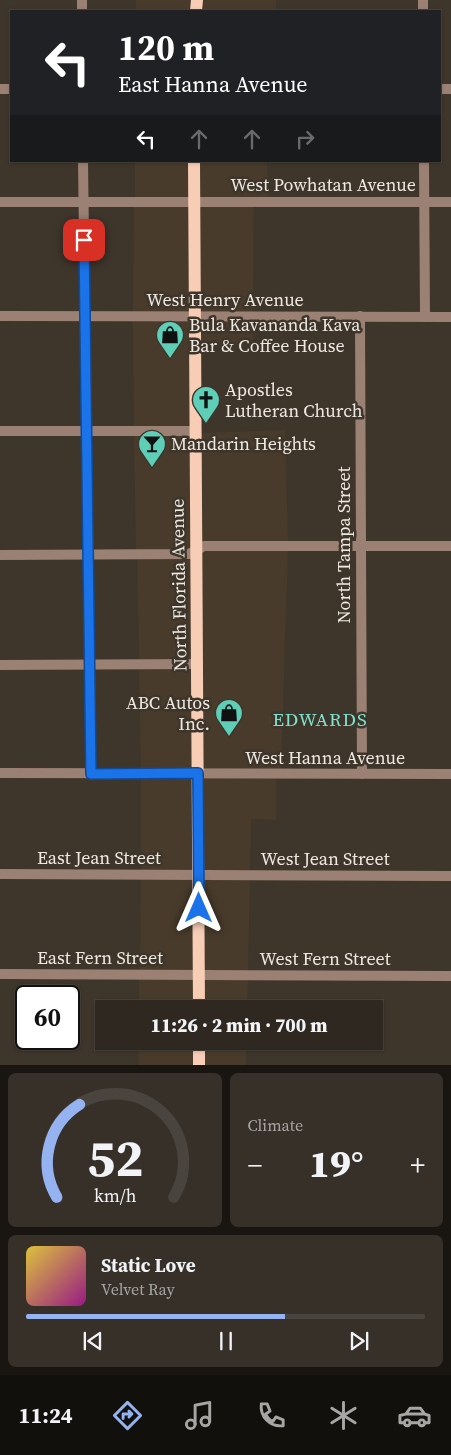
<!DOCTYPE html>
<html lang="en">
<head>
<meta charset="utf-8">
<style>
  :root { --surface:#2e2820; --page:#363029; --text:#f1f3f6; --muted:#a7a6a5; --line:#49443e; --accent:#95b2f1 }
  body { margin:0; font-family:"Source Serif 4",serif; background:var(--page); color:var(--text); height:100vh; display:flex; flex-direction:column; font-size:19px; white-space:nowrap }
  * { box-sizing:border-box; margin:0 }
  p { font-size:16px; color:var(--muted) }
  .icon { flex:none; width:28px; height:28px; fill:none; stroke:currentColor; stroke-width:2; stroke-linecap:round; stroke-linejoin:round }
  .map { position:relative; height:1065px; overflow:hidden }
  .sheet { display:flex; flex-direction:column; gap:8px; padding:8px; background:#191612; flex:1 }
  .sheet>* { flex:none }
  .guide { position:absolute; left:10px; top:10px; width:431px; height:152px; border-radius:0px; box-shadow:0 1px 4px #0004,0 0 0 1px var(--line); background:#202124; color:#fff; overflow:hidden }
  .speed { position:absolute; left:15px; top:985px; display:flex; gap:10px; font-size:25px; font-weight:700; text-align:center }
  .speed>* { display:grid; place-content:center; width:65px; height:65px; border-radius:50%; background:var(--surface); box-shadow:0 1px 4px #0004,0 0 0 1px var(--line); line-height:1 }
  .speed .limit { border:2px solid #111; border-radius:8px; background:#fff; color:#111 }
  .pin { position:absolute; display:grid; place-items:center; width:42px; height:42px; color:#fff; margin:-21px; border-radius:10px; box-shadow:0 2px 8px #0006 }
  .me { position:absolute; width:55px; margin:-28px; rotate:0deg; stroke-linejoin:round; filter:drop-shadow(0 0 4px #0008) }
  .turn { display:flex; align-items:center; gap:18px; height:105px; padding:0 25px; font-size:22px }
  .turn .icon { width:65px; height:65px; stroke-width:2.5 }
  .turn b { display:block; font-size:35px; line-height:42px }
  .lanes { display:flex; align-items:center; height:48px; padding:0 25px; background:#0003; justify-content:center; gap:25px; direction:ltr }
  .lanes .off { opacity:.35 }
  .big { font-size:38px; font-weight:800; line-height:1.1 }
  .sheet .card { flex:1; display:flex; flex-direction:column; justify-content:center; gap:8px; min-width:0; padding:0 18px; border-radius:8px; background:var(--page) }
  .sheet .dial { align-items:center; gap:0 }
  .dial svg { height:130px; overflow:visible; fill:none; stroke:var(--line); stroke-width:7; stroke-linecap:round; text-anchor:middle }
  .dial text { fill:var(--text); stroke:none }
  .song { display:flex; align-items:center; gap:15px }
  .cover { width:60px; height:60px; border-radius:8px; background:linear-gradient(135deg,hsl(50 70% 55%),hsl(310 70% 35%)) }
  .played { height:5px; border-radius:2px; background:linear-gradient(90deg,var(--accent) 65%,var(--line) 65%) }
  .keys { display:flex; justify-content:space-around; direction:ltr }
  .heat { display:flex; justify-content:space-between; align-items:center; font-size:28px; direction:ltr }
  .sheet .tiles { flex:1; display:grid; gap:8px; grid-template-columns:1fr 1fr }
  .card:last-child { grid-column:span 2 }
  .trip { position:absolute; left:95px; top:1000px; width:288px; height:50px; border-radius:0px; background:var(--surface); box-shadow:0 1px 4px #0004,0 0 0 1px var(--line); font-weight:800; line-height:50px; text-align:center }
  .tabs { display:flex; height:80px; justify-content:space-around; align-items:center; background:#12100d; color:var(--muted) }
  .tabs .icon { width:35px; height:35px }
  .tabs .selected { color:var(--accent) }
  .tabs b { font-size:22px; color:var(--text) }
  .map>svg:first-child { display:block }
  .built { fill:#483b2b }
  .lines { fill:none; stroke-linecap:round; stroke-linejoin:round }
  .minor { stroke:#9b8173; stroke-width:10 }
  .major { stroke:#f8cdb6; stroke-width:12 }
  .route-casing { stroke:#114b97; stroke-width:12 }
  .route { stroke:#1a73e8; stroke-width:9 }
  .labels { text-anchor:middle; stroke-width:5; stroke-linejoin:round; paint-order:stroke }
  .street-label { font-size:18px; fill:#efe9e2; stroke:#3e352b }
  .poi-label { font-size:18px; fill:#efe9e2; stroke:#3e352b; text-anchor:start }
  .neighbourhood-label { font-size:19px; letter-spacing:1px; fill:#7fe3cd; stroke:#3e352b }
</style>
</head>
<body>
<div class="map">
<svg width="451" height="1065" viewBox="0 0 451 1065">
  <rect width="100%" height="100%" fill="#3e352b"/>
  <g class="built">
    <rect x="136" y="0" width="57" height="11"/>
    <path d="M201,0H276V11H200Z"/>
    <rect x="135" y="161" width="55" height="36"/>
    <path d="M198,161H267L269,197H198Z"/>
    <path d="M134,206H190L191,312H133Z"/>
    <path d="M198,206H254L253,312H199Z"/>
    <path d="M191,320L192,427H134L133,321Z"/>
    <path d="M199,320H253V344L199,345Z"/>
    <path d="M285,430L288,541H200V433Z"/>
    <path d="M134,436H192V550H136Z"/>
    <path d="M200,550H288L281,769H202Z"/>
    <path d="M192,558L193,660L139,659L137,559Z"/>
    <path d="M139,668L194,669V769L141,768Z"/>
    <path d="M141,777L194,778L195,870H141Z"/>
    <path d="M202,778H276V820L251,819L250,870H202Z"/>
    <path d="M141,878L195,879V970H140Z"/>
    <path d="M202,879H250L248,970H203Z"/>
    <rect x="139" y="979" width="56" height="30"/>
    <path d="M203,979H248L247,1009H203Z"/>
    <path d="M139,1041H195L196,1065H138Z"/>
    <rect x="203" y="1041" width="43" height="24"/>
  </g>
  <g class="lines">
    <g class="minor">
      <path d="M82,0V11"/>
      <path d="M423,0V11"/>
      <path d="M0,89H11"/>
      <path d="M440,89H451"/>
      <path d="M83,161L91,773"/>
      <path d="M424,161L425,317"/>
      <path d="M0,202H451"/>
      <path d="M0,316L451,317"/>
      <path d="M360,316L362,774"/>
      <path d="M0,431H196"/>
      <path d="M0,555L189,554L204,546H451"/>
      <path d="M0,665L197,664"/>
      <path d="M0,773L451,774"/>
      <path d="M0,874L451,876"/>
      <path d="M0,974L451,976"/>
    </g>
    <g class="major">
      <path d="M196,11L197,0"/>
      <path d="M194,161L199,1009"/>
      <path d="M199,1041V1065"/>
    </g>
  </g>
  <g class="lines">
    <defs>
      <path id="route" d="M84,240L91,774L198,773L199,908"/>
    </defs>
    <use href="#route" class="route-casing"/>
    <use href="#route" class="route"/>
  </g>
  <defs>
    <symbol id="shop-pin" viewBox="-11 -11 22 30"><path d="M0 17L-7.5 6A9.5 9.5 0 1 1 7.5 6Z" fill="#5eceb7" stroke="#3e352b"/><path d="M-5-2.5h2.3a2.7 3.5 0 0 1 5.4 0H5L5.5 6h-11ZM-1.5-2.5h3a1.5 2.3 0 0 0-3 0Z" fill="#111"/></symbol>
    <symbol id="church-pin" viewBox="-11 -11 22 30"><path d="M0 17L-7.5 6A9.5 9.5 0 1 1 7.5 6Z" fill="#5eceb7" stroke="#3e352b"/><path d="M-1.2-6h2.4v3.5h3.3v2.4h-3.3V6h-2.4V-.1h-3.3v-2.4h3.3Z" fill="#111"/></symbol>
    <symbol id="bar-pin" viewBox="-11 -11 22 30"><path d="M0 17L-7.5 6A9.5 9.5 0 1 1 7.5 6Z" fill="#5eceb7" stroke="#3e352b"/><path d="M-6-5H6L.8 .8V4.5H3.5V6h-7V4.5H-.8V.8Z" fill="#111"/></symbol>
  </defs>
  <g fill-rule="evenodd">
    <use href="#shop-pin" x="154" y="319" width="32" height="43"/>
    <use href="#church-pin" x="190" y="384" width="32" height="43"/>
    <use href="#bar-pin" x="136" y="428" width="32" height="43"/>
    <use href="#shop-pin" x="213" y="697" width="32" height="43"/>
  </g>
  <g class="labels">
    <g class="street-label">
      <text x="323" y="191">West Powhatan Avenue</text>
      <text x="225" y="306">West Henry Avenue</text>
      <text transform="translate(344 545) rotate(-90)" y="6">North Tampa Street</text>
      <text transform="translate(179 585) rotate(-91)" y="6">North Florida Avenue</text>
      <text x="325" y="764">West Hanna Avenue</text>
      <text x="99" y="864">East Jean Street</text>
      <text x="325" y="865">West Jean Street</text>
      <text x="100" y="964">East Fern Street</text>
      <text x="325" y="965">West Fern Street</text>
    </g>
    <g class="poi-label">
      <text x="189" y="331">Bula Kavananda Kava<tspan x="189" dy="21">Bar &amp; Coffee House</tspan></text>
      <text x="225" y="396">Apostles<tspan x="225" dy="21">Lutheran Church</tspan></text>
      <text x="171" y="450">Mandarin Heights</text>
      <text x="210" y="709" text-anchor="end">ABC Autos<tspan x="210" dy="21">Inc.</tspan></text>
    </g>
    <g class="neighbourhood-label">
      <text x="320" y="726">EDWARDS</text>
    </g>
  </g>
</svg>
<div class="speed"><div class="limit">60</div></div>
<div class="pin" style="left:84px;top:240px;background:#d93025"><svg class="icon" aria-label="arrive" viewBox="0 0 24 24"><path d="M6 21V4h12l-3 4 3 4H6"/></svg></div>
<svg class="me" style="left:199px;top:908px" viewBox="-20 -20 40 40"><path d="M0-17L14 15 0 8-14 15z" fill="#1a73e8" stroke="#fff" stroke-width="4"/></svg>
<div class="trip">11:26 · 2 min · 700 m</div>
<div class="guide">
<div class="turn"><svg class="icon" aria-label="left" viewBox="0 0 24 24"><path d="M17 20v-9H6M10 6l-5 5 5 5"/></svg><div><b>120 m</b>East Hanna Avenue</div></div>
<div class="lanes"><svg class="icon" aria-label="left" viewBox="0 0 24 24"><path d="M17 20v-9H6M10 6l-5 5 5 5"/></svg><svg class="icon off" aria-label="ahead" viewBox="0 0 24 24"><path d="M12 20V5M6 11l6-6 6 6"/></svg><svg class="icon off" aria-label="ahead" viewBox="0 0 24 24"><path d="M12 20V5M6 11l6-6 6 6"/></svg><svg class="icon off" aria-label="right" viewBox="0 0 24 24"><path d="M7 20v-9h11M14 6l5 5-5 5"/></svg></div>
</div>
</div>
<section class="sheet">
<div class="tiles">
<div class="card dial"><svg viewBox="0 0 100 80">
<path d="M14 69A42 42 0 1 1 86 69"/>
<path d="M14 69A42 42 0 0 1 28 12" stroke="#95b2f1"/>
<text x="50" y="56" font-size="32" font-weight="700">52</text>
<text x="50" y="72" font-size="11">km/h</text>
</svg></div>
<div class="card"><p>Climate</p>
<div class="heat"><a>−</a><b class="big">19°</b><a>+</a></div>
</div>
<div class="card">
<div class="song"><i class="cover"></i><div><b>Static Love</b><p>Velvet Ray</p></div></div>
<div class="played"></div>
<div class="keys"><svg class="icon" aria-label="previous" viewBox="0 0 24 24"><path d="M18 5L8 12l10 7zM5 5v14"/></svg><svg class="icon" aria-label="pause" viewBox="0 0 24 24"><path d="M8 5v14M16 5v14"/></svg><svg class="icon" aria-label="next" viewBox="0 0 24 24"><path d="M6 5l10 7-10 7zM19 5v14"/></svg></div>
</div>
</div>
</section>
<nav class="tabs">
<b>11:24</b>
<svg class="icon selected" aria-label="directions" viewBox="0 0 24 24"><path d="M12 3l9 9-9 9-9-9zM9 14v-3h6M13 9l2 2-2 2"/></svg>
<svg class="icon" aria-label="music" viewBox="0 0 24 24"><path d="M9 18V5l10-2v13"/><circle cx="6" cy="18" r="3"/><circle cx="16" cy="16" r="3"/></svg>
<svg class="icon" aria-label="phone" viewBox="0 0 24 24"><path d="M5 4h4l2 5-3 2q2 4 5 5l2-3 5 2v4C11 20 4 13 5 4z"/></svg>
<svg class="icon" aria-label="climate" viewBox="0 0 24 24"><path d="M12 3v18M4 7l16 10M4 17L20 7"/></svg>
<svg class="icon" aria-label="car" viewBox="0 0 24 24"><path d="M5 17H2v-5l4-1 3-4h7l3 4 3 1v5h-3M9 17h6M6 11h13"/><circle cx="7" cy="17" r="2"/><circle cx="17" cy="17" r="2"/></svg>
</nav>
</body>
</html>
